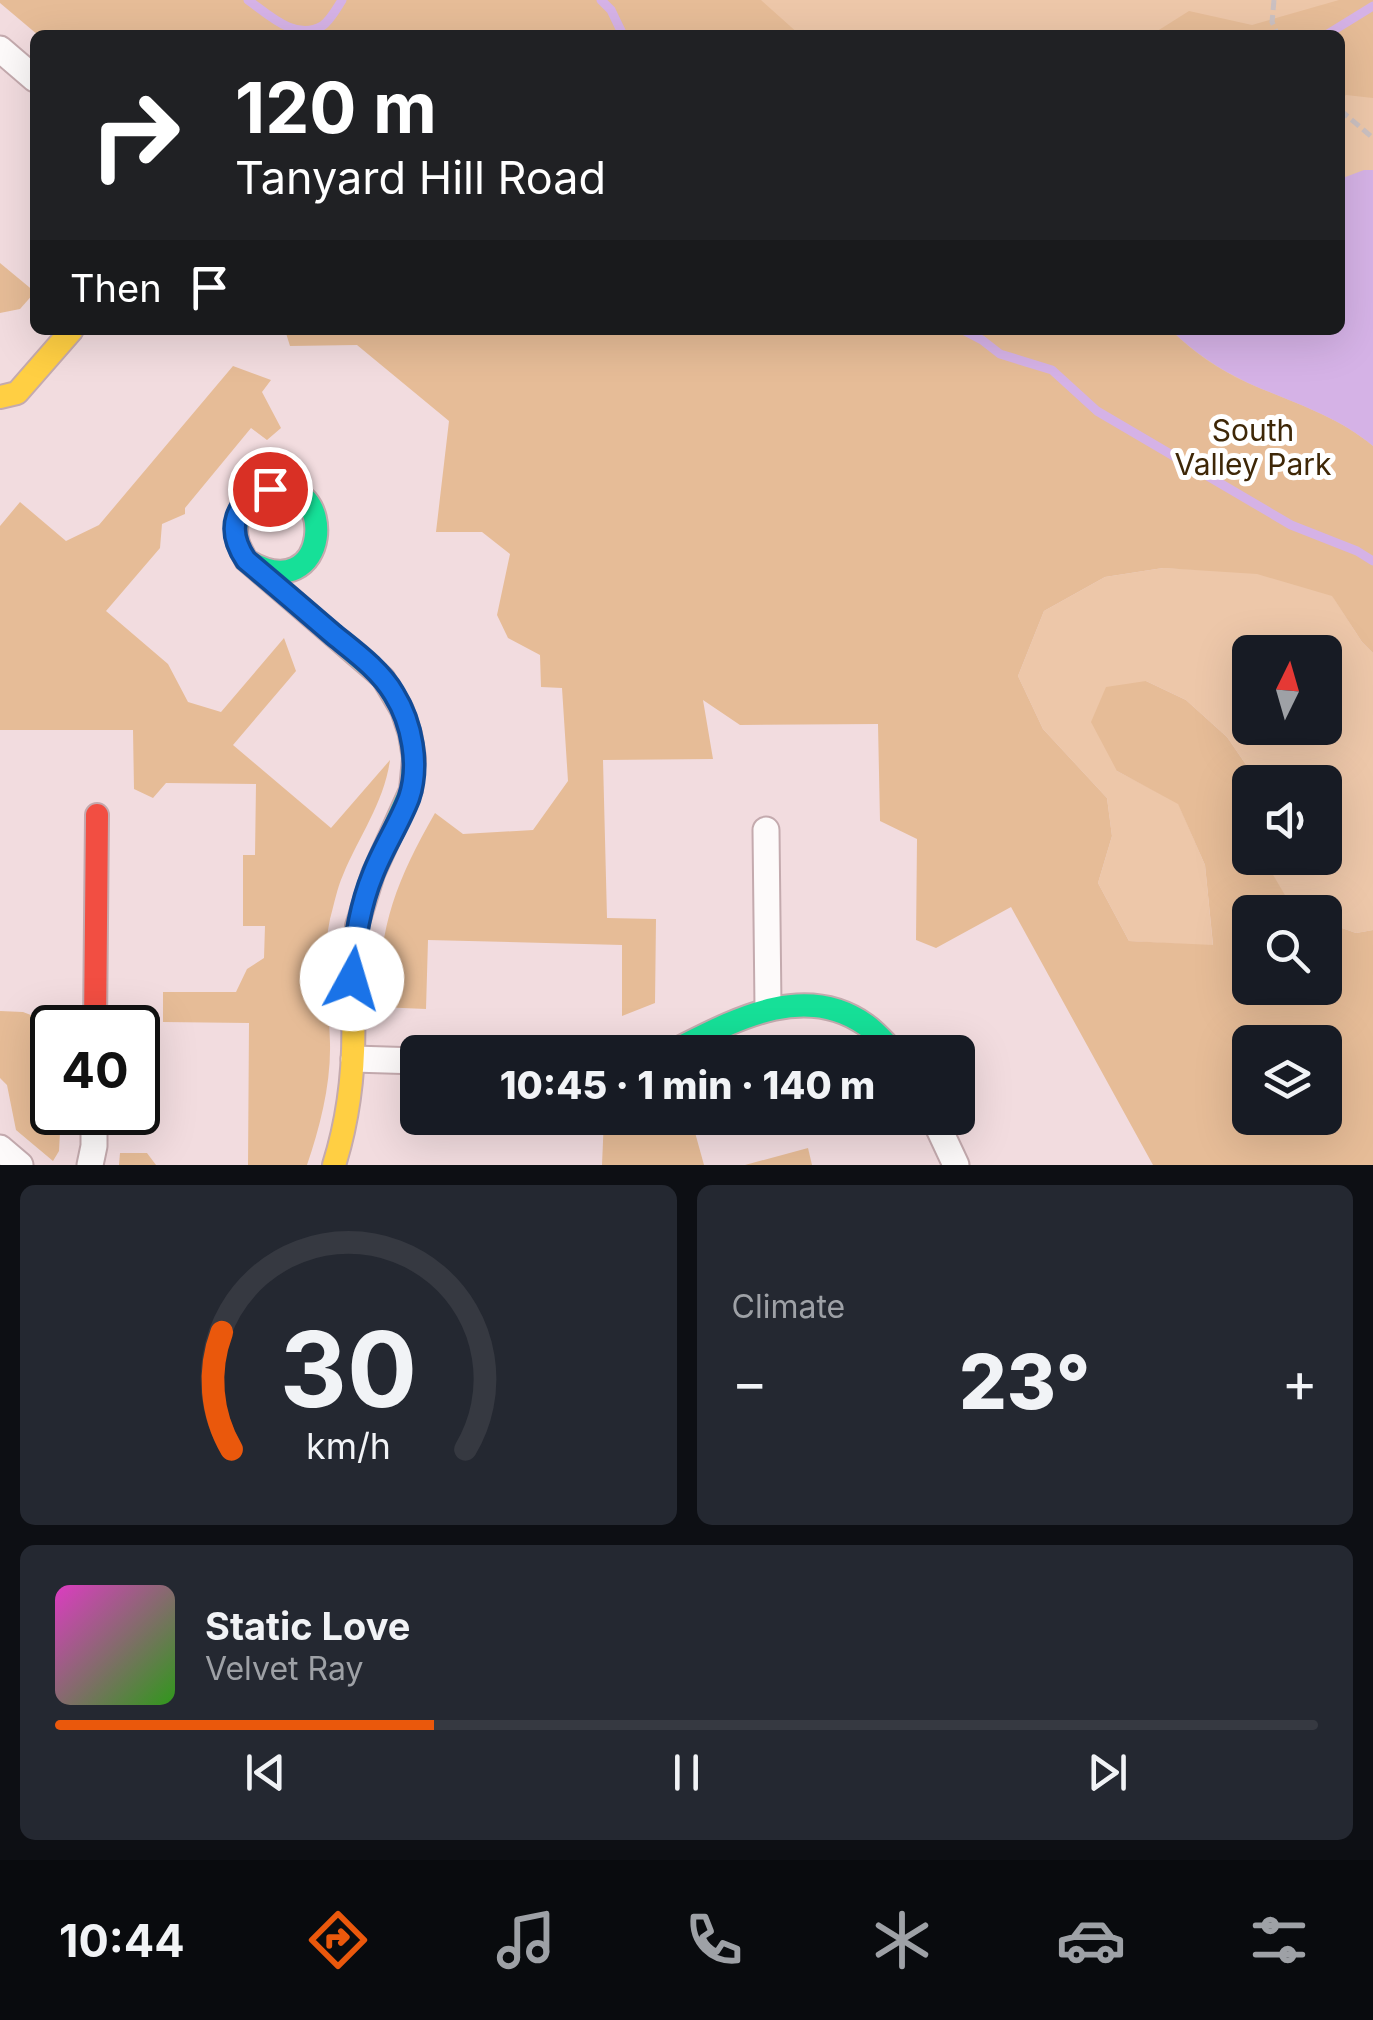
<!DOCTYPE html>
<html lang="en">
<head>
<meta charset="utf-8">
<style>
  :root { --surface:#171b24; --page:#242831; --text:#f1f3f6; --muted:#9ea1a6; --line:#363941; --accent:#ea580c }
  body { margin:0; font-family:Inter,sans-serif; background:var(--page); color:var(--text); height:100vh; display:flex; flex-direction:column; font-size:38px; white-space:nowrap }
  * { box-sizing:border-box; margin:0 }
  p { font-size:32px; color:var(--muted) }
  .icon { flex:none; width:55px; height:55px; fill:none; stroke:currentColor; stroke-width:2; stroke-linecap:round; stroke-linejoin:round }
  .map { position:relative; height:1165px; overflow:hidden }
  .side { display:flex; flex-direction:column; gap:20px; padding:20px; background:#0d0f14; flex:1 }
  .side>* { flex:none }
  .banner { position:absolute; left:30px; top:30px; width:1315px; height:305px; border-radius:15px; box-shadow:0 10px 40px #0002; background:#202124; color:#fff; overflow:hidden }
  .needle { width:65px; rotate:5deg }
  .tools { position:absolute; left:1232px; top:635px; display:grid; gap:20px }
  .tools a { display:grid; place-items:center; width:110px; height:110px; border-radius:15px; background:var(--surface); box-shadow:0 10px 40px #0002; font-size:50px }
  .speed { position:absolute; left:30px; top:1005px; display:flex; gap:20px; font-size:50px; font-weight:700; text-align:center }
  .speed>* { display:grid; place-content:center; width:130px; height:130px; border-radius:50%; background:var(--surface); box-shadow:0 10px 40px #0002; line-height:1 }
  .speed .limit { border:5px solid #111; border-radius:15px; background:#fff; color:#111 }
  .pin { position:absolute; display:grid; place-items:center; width:85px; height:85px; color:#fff; margin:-42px; border:5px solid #fff; border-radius:50%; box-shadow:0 2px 10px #0007 }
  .me { position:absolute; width:110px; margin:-55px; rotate:6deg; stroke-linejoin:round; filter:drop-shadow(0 0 8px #0008) }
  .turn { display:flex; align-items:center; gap:35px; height:210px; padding:0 40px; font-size:45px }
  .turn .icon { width:130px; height:130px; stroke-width:2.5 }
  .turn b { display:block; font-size:70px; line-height:85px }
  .then { display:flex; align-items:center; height:95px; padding:0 40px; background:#0003; gap:20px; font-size:38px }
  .big { font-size:75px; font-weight:800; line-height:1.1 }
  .side .card { flex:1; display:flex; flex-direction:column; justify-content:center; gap:15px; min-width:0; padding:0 35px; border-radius:15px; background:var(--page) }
  .side .dial { align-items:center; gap:0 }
  .dial svg { height:260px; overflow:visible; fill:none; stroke:var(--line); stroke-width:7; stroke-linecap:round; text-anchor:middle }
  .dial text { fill:var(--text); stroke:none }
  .song { display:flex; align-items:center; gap:30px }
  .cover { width:120px; height:120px; border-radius:15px; background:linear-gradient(135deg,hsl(310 70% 55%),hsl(110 70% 35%)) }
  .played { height:10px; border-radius:5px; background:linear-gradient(90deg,var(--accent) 30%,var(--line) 30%) }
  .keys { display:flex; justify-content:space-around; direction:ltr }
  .heat { display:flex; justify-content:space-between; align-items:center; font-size:55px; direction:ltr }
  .side .tiles { flex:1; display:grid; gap:20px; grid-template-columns:1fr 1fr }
  .card:last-child { grid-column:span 2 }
  .trip { position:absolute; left:400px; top:1035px; width:575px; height:100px; border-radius:15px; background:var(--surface); box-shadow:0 10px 40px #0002; font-weight:800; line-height:100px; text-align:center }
  .tabs { display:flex; height:160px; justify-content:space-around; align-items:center; background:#090b0e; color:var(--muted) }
  .tabs .icon { width:70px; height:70px }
  .tabs .selected { color:var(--accent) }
  .tabs b { font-size:45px; color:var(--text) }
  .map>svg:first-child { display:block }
  .green { fill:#edc7a9; fill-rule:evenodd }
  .forest { fill:#e6bc97; fill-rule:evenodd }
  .water { fill:#d5b2e6 }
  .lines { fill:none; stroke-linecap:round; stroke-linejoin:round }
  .stream { stroke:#d5b2e6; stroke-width:9 }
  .street-casing { stroke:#c4aaae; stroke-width:29 }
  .fast-casing { stroke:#c4aaae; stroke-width:26 }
  .slow-casing { stroke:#c4aaae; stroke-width:26 }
  .jam-casing { stroke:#c4aaae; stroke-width:26 }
  .path { stroke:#cbc0c1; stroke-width:5; stroke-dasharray:10 5; stroke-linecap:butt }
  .street { stroke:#fdfafa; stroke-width:25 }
  .fast { stroke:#16e098; stroke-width:22 }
  .slow { stroke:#ffcf43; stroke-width:22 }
  .jam { stroke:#f24e42; stroke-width:22 }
  .route-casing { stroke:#114b97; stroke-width:25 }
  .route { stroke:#1a73e8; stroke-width:18 }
  .labels { text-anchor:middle; stroke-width:10; stroke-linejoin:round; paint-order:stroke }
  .park-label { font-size:30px; fill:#3e2707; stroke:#fff }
</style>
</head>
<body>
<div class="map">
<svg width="1373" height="1165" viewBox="0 0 1373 1165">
  <rect width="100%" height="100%" fill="#f2dcdf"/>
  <path class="green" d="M431,0H1373V608L1333,597L1362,642L1373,653V930L1356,933L1325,922V912H1300L1294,910L1263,860V858H1325V782H1258L1227,737L1186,700L1146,681L1117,771L1178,803L1205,865L1213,946L1129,941L1098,883L1112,836L1107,798L1043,729L1018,676L1044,611L1105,577L1163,568L1251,572L757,330H1340V35H466ZM1250,652H1325V728H1250Z"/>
  <g class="forest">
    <path d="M0,0H761L800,35H38L0,3Z"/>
    <path d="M1339,0H1373V98L1346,95L1340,100V35H1151L1189,11L1252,25Z"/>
    <path d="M0,263L35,292L20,309L0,313Z"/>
    <path d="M285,330H1171C1193,352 1219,370 1248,383C1291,402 1336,415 1373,446V653L1362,642L1332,596L1257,574L1163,568L1105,577L1044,611L1018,676L1043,729L1107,798L1112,836L1098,883L1129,941L1213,945L1205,865L1178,804L1117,771L1091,722L1106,687L1146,681L1186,700L1227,737L1258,782H1250V858H1263L1294,910L1300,912H1250V988H1325V922L1356,933L1373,930V1165H1153L1011,907L936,948L916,940L917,839L880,821L878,724L740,725L703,700L713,759L603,760L607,918L656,919L655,1003L622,1016V945L428,940L426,1009L379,1007C378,928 396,881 435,813L463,834L533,830L568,781L562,688L541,687L540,655L508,638L497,615L510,554L482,532H436L449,421L357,345L290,346ZM1250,1042H1325V1118H1250Z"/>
    <path d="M233,366L271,380L262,392L281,428L267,440L251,428L185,508V514L162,524L160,548L106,611L168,664L188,702L221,712L284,638L296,671L233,745L331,828L390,760C384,803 359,836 343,875C337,888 334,905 330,919C321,961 329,1002 330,1043C331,1084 320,1127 307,1165H248L249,1023L163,1022V992H236L247,969L264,958L265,926H243V855H255L256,784L166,783L153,798L134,789L133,730H0V526L20,502L66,541L99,525Z"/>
    <path d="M0,1011L23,1012L44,1020V1100L52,1101V1112L61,1113L59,1151L53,1161L16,1130L7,1085L0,1078Z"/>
    <path d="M604,1118H691L704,1165H602Z"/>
    <path d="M808,1148L812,1165H745Z"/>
    <path d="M120,1153H147L156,1165H119Z"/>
  </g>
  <path class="water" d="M1364,170H1373V446C1336,415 1291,402 1248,383C1219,369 1193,352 1171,330H1340V179Z"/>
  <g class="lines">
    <g class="stream">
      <path d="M248,0C269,15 295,41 322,26C330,21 337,8 342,0"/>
      <path d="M601,0L611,10L623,35"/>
      <path d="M1326,35L1373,6"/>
      <path d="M963,330L982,340L1000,354L1052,370L1097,411L1291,525L1357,551L1373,561"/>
    </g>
    <defs>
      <g id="street">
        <path d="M0,49L35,79"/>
        <path d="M766,830L768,1008"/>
        <path d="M354,1059L418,1061"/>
        <path d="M934,1118L956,1165"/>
        <path d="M0,1148L20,1165"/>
        <path d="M90,1165L94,1146V1112"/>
      </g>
      <g id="fast">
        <path d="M246,560C331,612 340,471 267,491C247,497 232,517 237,539C238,546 243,553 246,560L383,678L402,710L410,734L414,758L411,790L373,874L357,926L353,964V1012"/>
        <path d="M671,1052C731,1022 803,980 866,1025C876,1032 885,1043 894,1052"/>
      </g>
      <g id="slow">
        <path d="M0,397L17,393L72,330"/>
        <path d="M334,1165C350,1114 355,1065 353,1012"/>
      </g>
      <path id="jam" d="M95,1028L97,815"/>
    </defs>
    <use href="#street" class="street-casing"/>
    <use href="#fast" class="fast-casing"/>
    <use href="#slow" class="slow-casing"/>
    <use href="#jam" class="jam-casing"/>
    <g class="path">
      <path d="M1274,0L1272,22L1278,35"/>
      <path d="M1340,110L1373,138"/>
    </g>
    <use href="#street" class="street"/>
    <use href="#fast" class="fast"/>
    <use href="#slow" class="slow"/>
    <use href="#jam" class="jam"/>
  </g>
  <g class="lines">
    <defs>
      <path id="route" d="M270,489C234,500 225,529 246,560C276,585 305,610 334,635C355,652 380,670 394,694C412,723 420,765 409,798C399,824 383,848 373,874C359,908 354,943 352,979"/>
    </defs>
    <use href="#route" class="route-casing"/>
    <use href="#route" class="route"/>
  </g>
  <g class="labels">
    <g class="park-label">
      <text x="1253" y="441">South<tspan x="1253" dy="34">Valley Park</tspan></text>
    </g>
  </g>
</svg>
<div class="tools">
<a><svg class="needle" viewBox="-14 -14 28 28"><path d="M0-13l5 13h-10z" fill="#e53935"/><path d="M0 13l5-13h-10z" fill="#9ea1a6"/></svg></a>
<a><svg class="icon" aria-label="sound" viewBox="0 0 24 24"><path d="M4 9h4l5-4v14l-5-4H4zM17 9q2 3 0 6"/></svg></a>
<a><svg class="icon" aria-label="search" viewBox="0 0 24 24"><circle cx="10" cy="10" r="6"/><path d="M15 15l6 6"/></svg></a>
<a><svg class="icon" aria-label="layers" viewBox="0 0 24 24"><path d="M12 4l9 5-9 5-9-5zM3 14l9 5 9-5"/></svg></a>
</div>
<div class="speed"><div class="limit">40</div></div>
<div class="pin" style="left:270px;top:489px;background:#d93025"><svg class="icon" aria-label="arrive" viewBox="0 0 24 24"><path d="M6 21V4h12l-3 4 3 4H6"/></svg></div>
<svg class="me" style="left:352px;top:979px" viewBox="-20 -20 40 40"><circle r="19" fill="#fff"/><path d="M0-13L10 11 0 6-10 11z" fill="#1a73e8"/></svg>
<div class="trip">10:45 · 1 min · 140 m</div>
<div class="banner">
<div class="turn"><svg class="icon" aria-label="right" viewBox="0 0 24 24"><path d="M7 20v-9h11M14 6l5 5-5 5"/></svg><div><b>120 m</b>Tanyard Hill Road</div></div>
<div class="then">Then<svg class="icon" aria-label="arrive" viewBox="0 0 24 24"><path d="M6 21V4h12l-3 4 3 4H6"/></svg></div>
</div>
</div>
<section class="side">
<div class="tiles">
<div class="card dial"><svg viewBox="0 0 100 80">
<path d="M14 69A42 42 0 1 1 86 69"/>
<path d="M14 69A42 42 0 0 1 11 33" stroke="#ea580c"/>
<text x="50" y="56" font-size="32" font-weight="700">30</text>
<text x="50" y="72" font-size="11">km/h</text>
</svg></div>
<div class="card"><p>Climate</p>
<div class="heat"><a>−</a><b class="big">23°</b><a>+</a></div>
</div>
<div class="card">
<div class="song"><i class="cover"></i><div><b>Static Love</b><p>Velvet Ray</p></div></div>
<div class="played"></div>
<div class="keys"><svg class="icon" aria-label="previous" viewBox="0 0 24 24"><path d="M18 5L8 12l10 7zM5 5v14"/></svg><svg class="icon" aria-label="pause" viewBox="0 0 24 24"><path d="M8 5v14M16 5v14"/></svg><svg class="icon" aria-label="next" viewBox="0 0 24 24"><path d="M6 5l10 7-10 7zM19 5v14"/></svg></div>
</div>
</div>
</section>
<nav class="tabs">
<b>10:44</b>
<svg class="icon selected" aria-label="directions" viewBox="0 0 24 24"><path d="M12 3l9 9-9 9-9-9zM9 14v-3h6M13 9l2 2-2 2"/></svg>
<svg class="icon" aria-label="music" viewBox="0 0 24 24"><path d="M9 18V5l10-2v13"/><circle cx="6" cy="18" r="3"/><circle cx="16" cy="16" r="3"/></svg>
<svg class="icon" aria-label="phone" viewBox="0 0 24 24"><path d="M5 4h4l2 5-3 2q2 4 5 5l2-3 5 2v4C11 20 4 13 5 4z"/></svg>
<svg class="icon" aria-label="climate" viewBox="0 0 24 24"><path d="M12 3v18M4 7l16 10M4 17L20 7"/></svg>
<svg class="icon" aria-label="car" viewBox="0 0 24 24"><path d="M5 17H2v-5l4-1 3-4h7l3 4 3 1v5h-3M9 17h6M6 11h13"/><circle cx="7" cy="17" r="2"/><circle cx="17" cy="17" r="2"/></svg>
<svg class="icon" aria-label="filters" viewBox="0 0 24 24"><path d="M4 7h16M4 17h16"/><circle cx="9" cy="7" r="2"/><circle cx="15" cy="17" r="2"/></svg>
</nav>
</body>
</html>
